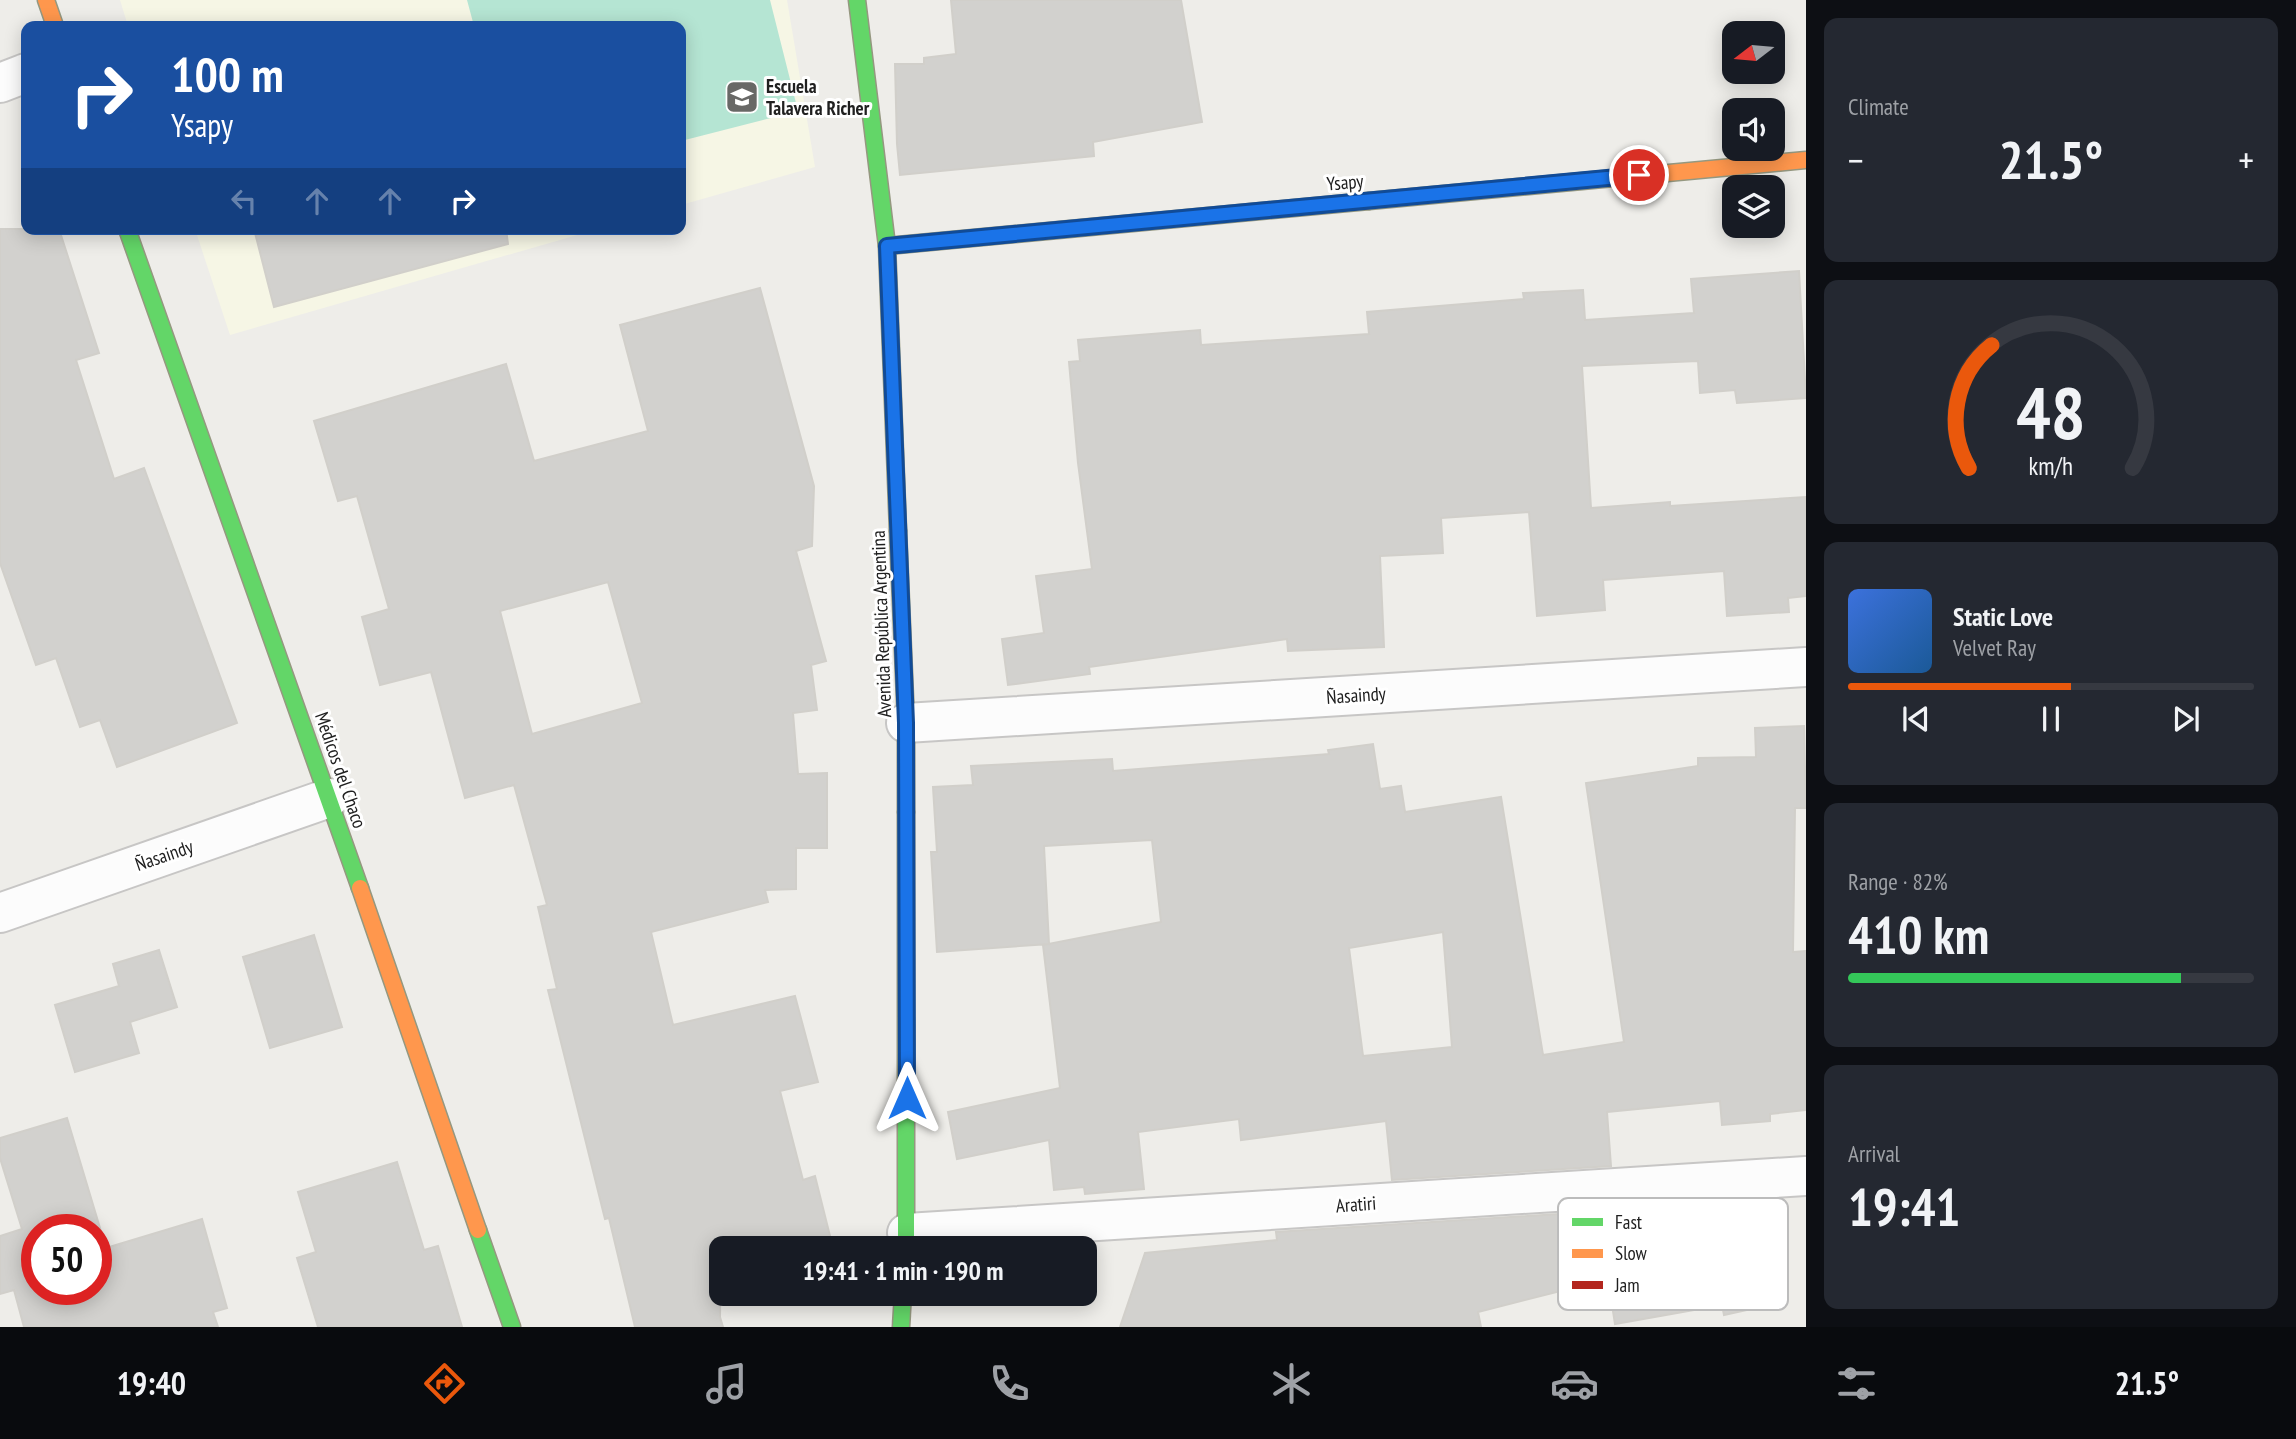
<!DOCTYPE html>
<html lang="en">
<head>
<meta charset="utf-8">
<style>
  :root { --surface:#171b24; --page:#242831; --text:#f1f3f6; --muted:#9ea1a6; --line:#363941; --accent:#ea580c }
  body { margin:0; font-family:"PT Sans Narrow",sans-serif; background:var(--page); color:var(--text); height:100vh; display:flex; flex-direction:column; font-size:26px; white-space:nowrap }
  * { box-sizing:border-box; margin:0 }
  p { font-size:23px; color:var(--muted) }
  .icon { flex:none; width:38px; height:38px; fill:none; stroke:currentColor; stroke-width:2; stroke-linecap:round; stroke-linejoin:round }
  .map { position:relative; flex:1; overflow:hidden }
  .drawer { display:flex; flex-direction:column; gap:18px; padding:18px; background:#0d0f14; width:490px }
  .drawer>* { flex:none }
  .banner { position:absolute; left:21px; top:21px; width:665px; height:214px; border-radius:14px; box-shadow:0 4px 18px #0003; background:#1a4fa0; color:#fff; overflow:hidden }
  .needle { width:46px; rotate:254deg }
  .controls { position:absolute; left:1722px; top:21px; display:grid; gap:14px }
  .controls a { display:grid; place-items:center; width:63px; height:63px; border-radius:14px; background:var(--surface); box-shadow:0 4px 18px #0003; font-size:35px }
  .speed { position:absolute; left:21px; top:1214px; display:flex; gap:14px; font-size:35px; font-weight:700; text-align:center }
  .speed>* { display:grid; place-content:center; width:91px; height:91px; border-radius:50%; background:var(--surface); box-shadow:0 4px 18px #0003; line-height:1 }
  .speed .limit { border:10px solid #d22; background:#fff; color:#111 }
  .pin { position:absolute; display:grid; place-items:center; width:60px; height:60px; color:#fff; margin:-30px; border:4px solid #fff; border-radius:50%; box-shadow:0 2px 7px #0007 }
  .me { position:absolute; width:77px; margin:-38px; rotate:0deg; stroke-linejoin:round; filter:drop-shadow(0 0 5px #0008) }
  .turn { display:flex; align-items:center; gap:24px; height:147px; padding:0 35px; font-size:32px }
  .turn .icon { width:91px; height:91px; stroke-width:2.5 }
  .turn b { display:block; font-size:49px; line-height:60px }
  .lanes { display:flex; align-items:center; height:66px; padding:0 35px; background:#0003; justify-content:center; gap:35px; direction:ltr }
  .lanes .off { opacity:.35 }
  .big { font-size:52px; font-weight:700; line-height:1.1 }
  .drawer .widget { flex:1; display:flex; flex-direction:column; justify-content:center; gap:10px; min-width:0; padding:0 24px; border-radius:14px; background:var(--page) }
  .drawer .dial { align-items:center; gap:0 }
  .dial svg { height:182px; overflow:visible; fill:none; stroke:var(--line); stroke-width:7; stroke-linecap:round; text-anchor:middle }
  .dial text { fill:var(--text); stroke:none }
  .song { display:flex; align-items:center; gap:21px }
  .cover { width:84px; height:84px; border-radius:10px; background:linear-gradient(135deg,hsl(220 70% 55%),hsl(210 70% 35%)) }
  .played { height:7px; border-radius:4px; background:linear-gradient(90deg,var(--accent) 55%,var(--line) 55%) }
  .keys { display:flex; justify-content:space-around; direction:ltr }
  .heat { display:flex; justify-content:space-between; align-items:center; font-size:38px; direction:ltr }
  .charge { height:10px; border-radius:5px; background:linear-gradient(90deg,#34c759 82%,var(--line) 0) }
  .trip { position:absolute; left:709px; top:1236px; width:388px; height:70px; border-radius:14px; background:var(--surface); box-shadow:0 4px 18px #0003; font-weight:700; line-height:70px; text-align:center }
  .menu { display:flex; height:112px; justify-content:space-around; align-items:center; background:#090b0e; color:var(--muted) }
  .menu .icon { width:49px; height:49px }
  .menu .on { color:var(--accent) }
  .menu b { font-size:32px; color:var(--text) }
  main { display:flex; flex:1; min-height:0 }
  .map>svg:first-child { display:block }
  .education { fill:#f6f6e5 }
  .pitch { fill:#b5e5d3 }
  .building { fill:#d2d1ce; stroke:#d1cfca; stroke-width:2; fill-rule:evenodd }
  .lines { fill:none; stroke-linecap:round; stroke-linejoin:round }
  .street-casing { stroke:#c7c6c5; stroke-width:42 }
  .fast-casing { stroke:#959880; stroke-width:19 }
  .slow-casing { stroke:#959880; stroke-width:19 }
  .jam-casing { stroke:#959880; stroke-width:19 }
  .street { stroke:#fcfcfc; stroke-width:38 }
  .fast { stroke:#63d668; stroke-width:16 }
  .slow { stroke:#ff974d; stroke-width:16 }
  .jam { stroke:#b3261e; stroke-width:16 }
  .route-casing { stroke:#114b97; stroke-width:18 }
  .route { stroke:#1a73e8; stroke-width:12 }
  .labels { text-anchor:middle; stroke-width:6; stroke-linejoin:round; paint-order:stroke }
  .poi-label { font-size:19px; font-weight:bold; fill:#202020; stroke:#fff; text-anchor:start }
  .street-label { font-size:19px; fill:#202020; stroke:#fff }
  .key { fill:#fff; stroke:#bcbcbc; stroke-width:2 }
  .key-label { font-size:19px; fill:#202020 }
</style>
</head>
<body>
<main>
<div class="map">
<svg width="1806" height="1327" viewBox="0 0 1806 1327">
  <rect width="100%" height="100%" fill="#eeede9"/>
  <g class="education">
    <path d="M120,0H787L815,167L681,205V26H128Z"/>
    <path d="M195,229H598L230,335Z"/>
  </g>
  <path class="pitch" d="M467,0H770L798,111L681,141V26H474Z"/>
  <g class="building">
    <path d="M951,0H1181L1202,122L1093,142L1094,156L900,175L897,144L895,64H924V58L956,54Z"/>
    <path d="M0,229H59L99,353L76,360L114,479L144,468L237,723L117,767L100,720L80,727L56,658L36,665L0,563Z"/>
    <path d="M254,229H506L508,244L274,307Z"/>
    <path d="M1799,271L1806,398L1737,403L1735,390L1700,393L1698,361L1582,366L1591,508L1670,502V506L1806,497V596L1788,598L1789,612L1727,616L1724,571L1603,580L1605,610L1537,616L1529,512L1441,518L1443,553L1380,556L1384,647L1288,651L1287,639L1089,667L1090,674L1008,685L1002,639L1044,633L1036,576L1092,569L1078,463L1069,362L1080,361L1078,340L1200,330L1201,345L1369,334L1367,312L1524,299L1523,293L1583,290L1585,320L1694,313L1691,279Z"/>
    <path d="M760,288L814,486L812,546L796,551L826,661L811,665L817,710L793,713L798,774L827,773V848H796V889L765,890L768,902L651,932L673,1025L795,996L818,1082L780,1091L803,1180L815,1176L833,1248H721L720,1317L723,1327H635L609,1218L605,1219L548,990L557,989L538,907L547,905L514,785L465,798L431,672L380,685L362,617L389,609L357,496L338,501L314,421L506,364L534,461L648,431L620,325ZM608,582L642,703L532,734L500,611Z"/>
    <path d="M1804,726L1806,808H1795L1793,952L1806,951V1110L1770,1114V1121L1722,1125L1720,1101L1607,1112L1611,1166L1392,1180L1386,1121L1241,1140L1239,1119L1138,1132L1144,1189L1085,1194L1084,1187L1054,1190L1049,1140L957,1159L948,1112L1060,1088L1043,945L1161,922L1152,840L1044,846L1049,944L937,952L931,852H937L933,787L973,785L971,766L1112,759L1113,771L1329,754L1328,750L1373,744L1380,789L1401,786L1405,812L1501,797L1543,1055L1624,1042L1586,783L1698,766V758L1756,757L1755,728ZM1443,932L1452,1047L1363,1056L1349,948Z"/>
    <path d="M314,935L342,1027L270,1048L243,957Z"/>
    <path d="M159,950L177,1007L130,1022L139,1053L75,1072L55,1005L119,986L113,964Z"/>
    <path d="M67,1118L106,1248L202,1219L227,1308L213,1312L218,1327H24L14,1290L0,1294V1236L22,1229L0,1158V1138ZM37,1230H96V1290H37Z"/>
    <path d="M397,1162L424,1250L438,1246L462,1327H318L297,1258L316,1252L298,1192Z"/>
    <path d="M1699,1205L1704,1233L1756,1222L1774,1304L1724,1315L1722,1305L1615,1324L1608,1279L1478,1312L1481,1327H1120L1145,1253L1277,1240L1276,1232Z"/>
  </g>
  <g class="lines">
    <defs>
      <g id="street">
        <path d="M0,83L26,73"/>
        <path d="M906,723L1806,667"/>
        <path d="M0,913L329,798"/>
        <path d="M907,1233L1806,1176"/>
      </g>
      <g id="fast">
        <path d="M857,0L887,246L898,531"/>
        <path d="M127,229L360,888"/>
        <path d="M906,812V1248"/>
        <path d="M478,1230L512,1327"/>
        <path d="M901,1327L903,1293"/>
      </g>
      <g id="slow">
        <path d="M46,0L55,26"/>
        <path d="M1369,201L1806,160"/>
        <path d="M898,531L906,723V812"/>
        <path d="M360,888L478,1230"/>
      </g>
      <path id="jam" d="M887,246L1369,201"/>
    </defs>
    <use href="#street" class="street-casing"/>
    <use href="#fast" class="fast-casing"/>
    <use href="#slow" class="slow-casing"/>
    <use href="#jam" class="jam-casing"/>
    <use href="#street" class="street"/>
    <use href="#fast" class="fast"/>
    <use href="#slow" class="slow"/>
    <use href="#jam" class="jam"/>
  </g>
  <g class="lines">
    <defs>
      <path id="route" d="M907,1098L906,723L887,246L1639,175"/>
    </defs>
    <use href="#route" class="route-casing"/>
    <use href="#route" class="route"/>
  </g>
  <defs>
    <symbol id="school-square" viewBox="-11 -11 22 22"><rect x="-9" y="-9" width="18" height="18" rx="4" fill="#686866" stroke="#fff"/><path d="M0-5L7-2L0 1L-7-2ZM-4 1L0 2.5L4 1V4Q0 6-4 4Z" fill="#fff"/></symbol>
  </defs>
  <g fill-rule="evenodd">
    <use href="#school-square" x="723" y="78" width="38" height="38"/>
  </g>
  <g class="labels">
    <g class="poi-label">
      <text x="766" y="93">Escuela<tspan x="766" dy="22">Talavera Richer</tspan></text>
    </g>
    <g class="street-label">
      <text transform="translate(1345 182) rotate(-5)" y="7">Ysapy</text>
      <text transform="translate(881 624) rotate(-92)" y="7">Avenida República Argentina</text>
      <text transform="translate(1356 695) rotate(-4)" y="7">Ñasaindy</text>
      <text transform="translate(341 770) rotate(71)" y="7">Médicos del Chaco</text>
      <text transform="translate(164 855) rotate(-19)" y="7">Ñasaindy</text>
      <text transform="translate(1356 1204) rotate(-4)" y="7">Aratiri</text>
    </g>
  </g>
  <rect x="1558" y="1198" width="230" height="112" rx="10" class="key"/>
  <rect x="1572" y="1218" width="31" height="8" fill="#63d668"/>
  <rect x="1572" y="1249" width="31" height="9" fill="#ff974d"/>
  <rect x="1572" y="1281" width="31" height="8" fill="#b3261e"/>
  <g class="key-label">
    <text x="1615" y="1229">Fast</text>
    <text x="1615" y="1260">Slow</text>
    <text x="1615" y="1292">Jam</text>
  </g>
</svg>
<div class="controls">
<a><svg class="needle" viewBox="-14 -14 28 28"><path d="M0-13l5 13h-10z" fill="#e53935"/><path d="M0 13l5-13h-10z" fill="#9ea1a6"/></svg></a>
<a><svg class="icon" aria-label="sound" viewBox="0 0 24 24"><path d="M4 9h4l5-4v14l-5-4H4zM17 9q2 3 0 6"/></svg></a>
<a><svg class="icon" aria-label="layers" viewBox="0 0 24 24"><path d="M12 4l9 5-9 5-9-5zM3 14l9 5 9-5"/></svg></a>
</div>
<div class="speed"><div class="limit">50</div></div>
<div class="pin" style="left:1639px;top:175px;background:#d93025"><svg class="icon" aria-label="arrive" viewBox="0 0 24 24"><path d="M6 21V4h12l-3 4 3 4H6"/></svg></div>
<svg class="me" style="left:907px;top:1098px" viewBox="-20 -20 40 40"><path d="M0-17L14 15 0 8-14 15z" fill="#1a73e8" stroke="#fff" stroke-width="4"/></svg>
<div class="trip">19:41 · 1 min · 190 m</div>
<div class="banner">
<div class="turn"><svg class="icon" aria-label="right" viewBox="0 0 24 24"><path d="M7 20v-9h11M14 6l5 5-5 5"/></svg><div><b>100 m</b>Ysapy</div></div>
<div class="lanes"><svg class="icon off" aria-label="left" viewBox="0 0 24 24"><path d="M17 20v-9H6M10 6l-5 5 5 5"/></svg><svg class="icon off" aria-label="ahead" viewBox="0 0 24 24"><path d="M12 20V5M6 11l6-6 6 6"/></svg><svg class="icon off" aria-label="ahead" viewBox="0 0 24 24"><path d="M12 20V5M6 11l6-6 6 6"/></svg><svg class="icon" aria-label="right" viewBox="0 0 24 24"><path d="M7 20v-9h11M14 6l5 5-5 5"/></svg></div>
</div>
</div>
<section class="drawer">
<div class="widget"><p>Climate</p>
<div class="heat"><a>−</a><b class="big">21.5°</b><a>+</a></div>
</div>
<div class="widget dial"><svg viewBox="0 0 100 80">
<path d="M14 69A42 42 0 1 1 86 69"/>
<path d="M14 69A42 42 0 0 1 24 15" stroke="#ea580c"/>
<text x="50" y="56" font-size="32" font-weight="700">48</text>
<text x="50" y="72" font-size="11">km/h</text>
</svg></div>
<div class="widget">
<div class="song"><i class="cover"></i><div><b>Static Love</b><p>Velvet Ray</p></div></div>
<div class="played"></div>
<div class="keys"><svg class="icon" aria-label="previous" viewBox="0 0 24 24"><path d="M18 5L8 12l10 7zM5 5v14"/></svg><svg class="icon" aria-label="pause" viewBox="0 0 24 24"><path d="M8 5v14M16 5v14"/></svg><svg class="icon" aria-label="next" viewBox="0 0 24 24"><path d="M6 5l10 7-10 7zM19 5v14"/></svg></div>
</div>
<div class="widget"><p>Range · 82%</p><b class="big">410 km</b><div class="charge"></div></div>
<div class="widget"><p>Arrival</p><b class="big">19:41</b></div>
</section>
</main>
<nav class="menu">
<b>19:40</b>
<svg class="icon on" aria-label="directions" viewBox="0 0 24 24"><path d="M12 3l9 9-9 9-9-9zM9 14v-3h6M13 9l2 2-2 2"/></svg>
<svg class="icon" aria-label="music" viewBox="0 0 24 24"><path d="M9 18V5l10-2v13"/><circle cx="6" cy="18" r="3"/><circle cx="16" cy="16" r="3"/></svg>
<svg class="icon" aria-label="phone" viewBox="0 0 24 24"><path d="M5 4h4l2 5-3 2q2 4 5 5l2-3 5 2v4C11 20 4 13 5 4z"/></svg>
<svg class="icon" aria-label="climate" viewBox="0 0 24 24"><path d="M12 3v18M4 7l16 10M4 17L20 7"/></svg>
<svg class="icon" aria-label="car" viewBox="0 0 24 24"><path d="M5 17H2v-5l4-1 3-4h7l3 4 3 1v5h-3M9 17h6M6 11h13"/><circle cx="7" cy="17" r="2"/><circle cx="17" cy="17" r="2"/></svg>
<svg class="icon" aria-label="filters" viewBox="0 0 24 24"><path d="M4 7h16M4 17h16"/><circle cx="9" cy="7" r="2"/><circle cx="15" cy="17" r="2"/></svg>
<b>21.5°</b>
</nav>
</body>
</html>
